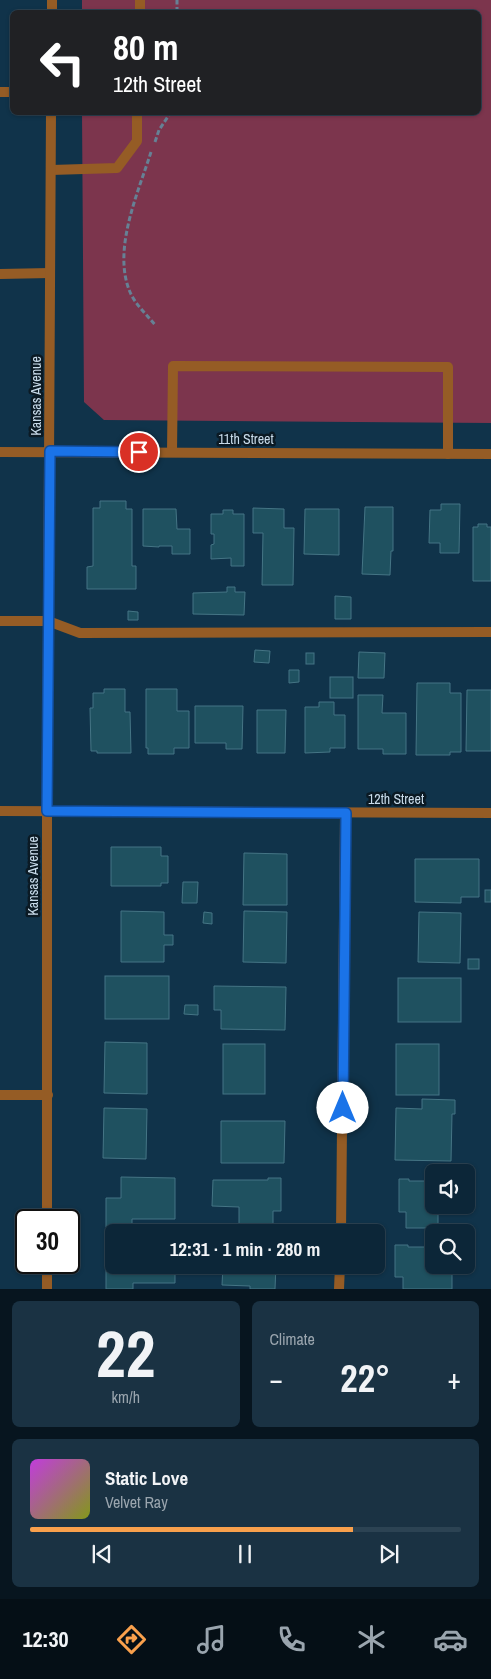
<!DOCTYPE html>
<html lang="en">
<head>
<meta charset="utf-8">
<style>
  :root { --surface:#0c2638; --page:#1a3243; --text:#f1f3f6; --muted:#9aa5ae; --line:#2c4353; --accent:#f9a04c }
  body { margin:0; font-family:"Archivo Narrow",sans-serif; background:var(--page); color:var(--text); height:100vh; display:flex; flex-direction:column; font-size:19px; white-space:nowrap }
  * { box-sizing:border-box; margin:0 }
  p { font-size:16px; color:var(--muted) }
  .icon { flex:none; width:28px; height:28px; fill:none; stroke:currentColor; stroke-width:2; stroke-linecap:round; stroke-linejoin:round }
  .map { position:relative; height:1289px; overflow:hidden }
  .panel { display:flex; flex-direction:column; gap:12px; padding:12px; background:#07151f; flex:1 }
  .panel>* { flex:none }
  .hud { position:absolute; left:10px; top:10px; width:471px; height:105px; border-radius:8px; box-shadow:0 1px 4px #0004,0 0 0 1px var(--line); background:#202124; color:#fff; overflow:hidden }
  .buttons { position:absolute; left:425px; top:1164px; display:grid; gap:10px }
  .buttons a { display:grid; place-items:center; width:50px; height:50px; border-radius:8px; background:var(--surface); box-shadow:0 1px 4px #0004,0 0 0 1px var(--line); font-size:25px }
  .speed { position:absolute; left:15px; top:1209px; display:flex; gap:10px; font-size:25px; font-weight:700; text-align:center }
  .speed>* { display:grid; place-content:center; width:65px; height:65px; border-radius:50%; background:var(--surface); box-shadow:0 1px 4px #0004,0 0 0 1px var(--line); line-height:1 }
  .speed .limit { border:2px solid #111; border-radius:8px; background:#fff; color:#111 }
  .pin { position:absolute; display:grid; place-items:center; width:42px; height:42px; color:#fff; margin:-21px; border:2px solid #fff; border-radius:50%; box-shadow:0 1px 5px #0007 }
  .me { position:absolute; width:55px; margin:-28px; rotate:0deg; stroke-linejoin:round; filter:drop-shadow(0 0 4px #0008) }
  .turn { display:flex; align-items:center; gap:18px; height:105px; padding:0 20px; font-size:22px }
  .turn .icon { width:65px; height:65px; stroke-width:2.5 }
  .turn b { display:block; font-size:35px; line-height:42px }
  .big { font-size:38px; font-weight:700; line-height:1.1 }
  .panel .tile { flex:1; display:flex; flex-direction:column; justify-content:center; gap:8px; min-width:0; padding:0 18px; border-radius:8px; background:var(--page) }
  .panel .dial { align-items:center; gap:0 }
  .dial b { font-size:65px; line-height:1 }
  .song { display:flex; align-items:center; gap:15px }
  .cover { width:60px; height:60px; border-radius:8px; background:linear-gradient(135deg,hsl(290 70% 55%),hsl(70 70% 35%)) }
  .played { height:5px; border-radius:2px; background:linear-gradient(90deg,var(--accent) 75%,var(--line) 75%) }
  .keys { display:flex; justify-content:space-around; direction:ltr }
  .heat { display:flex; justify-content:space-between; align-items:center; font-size:28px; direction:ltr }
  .panel .tiles { flex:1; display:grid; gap:12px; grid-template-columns:1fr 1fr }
  .tile:last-child { grid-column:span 2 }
  .trip { position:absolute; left:105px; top:1224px; width:280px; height:50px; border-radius:8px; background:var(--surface); box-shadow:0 1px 4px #0004,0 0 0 1px var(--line); font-weight:700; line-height:50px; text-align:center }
  .dock { display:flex; height:80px; justify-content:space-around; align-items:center; background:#050f16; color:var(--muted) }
  .dock .icon { width:35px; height:35px }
  .dock .selected { color:var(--accent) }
  .dock b { font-size:22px; color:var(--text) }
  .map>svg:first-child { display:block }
  .green { fill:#7c354d }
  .building { fill:#1f5160; stroke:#457585 }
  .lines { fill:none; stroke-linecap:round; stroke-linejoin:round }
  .path { stroke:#668195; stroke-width:3; stroke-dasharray:5 2.5; stroke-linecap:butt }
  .service { stroke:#955c25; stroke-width:10 }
  .minor { stroke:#955c25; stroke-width:10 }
  .tertiary { stroke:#955c25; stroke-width:10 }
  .route-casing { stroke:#114b97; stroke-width:12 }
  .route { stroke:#1a73e8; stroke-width:9 }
  .labels { text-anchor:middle; stroke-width:5; stroke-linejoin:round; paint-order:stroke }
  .street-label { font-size:14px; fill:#c9dceb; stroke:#0b1a24 }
</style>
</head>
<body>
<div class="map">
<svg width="491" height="1289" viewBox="0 0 491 1289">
  <rect width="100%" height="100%" fill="#10334a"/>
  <path class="green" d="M82,0H491V423L104,420L84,402L82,113L479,112V12H82Z"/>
  <g class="building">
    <path d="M100,501H126V509H132V566H136V589H87V567L93,566V508H100Z"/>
    <path d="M441,504H460L459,553H440V543H429L430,510H441Z"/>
    <path d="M365,507H393V551H391L390,575L362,574Z"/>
    <path d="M253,508L284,509V528H294L293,585H262L263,533H253Z"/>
    <path d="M143,509H176L177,529H190V554H172V546H159V547L143,546Z"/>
    <path d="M305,509H339V555L304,554Z"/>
    <path d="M223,510H233V514H244V566H231V558L211,559V545L214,544V534H211V514H223Z"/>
    <path d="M478,524H487V527H491V581H473V527H478Z"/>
    <path d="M227,587H235V592H245L244,615L193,614V593L227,592Z"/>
    <path d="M335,596L351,597V619H335Z"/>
    <path d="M128,611L138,612V620H128Z"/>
    <path d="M255,650L270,651L269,663L254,662Z"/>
    <path d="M359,652L385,653L384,678H358Z"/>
    <rect x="306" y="653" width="8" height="11"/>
    <path d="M289,670H299V682L289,683Z"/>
    <rect x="330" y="677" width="23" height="21"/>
    <path d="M417,683H450V693H461V752H450V755H416Z"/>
    <path d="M104,689H125V712H130L131,753H97V751H91L90,708H93V693H104Z"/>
    <path d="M146,689H177V711H189V748H174V754H148V748H146Z"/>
    <path d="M467,690H491V751H466Z"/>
    <path d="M358,695H383L382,713H406V754H383V749H358Z"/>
    <path d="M319,702H334V715H345V748H330V752L305,753V707H319Z"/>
    <path d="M195,706H243L242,749H226V743H195Z"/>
    <path d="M257,710H286L285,753H257Z"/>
    <path d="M111,847H161V856H168V883H161V886H111Z"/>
    <path d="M244,853L287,854V905H243Z"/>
    <path d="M415,859H479V897H461V903L415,902Z"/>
    <path d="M183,882H198L197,903H182Z"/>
    <rect x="485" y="890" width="6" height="12"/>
    <path d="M121,911L164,912V935H173V945H164V962H121Z"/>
    <path d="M244,911L287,912L286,963L243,962Z"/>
    <path d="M204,912L212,913V924L203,923Z"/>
    <path d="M419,912L461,913L460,963L418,962Z"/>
    <rect x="468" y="959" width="11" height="10"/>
    <rect x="105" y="976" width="64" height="43"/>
    <rect x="398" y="978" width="63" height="44"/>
    <path d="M214,986L286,987L285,1030L221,1029V1010H214Z"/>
    <path d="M185,1005H198V1015L184,1014Z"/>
    <path d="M105,1042L147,1043V1094L104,1093Z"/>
    <rect x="223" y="1044" width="42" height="50"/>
    <rect x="396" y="1044" width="43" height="51"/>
    <path d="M422,1099L455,1100V1114H452L451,1161L395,1160L396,1108L422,1109Z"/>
    <path d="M104,1108L147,1109L146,1159L103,1158Z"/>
    <path d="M221,1121H285L284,1163H221Z"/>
    <path d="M121,1177L175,1178V1219H132V1227H106V1198H121Z"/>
    <path d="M268,1178H281V1211H273V1228H239V1207L212,1206L213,1180H268Z"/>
    <path d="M399,1179H409V1181H434V1205H466V1207H443V1209H438V1228H406V1212H399Z"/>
    <path d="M395,1245H408V1247H434V1265H463V1274H452V1289H403V1277H395Z"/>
    <path d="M106,1264L175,1265V1283H133V1289H106Z"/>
    <path d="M223,1265H276L275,1289H250V1286L222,1285Z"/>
  </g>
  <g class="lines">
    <g class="path">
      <path d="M177,12V0"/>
      <path d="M155,142L159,130L171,112"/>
      <path d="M151,152C138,193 112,250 130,292C135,304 147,315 156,326"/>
    </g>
    <g class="service">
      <path d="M140,12V0"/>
      <path d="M51,170L117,168L137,141V112"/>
      <path d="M0,274L50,273"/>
      <path d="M172,452L173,366L448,367V454"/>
      <path d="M0,621H48L80,633L491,632"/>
    </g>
    <g class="minor">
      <path d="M0,92H12"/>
      <path d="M0,452L491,454"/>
      <path d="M0,811L491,813"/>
      <path d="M0,1095H48"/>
      <path d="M341,1232L345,813"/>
      <path d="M339,1289L340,1265"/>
    </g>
    <g class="tertiary">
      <path d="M52,12V0"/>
      <path d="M47,1220V811L51,112"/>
      <path d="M47,1289V1262"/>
    </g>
  </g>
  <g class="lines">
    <defs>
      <path id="route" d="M139,452L50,451L47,811L346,813L343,1108"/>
    </defs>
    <use href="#route" class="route-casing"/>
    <use href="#route" class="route"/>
  </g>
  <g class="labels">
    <g class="street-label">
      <text transform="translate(36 396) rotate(-90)" y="5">Kansas Avenue</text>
      <text x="246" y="444">11th Street</text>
      <text x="396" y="804">12th Street</text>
      <text transform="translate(33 876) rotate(-90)" y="5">Kansas Avenue</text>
    </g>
  </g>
</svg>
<div class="buttons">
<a><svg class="icon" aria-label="sound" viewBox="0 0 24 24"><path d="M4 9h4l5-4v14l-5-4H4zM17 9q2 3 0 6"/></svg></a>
<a><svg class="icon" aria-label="search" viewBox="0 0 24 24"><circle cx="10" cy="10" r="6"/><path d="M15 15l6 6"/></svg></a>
</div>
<div class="speed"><div class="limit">30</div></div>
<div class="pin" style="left:139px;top:452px;background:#d93025"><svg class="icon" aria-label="arrive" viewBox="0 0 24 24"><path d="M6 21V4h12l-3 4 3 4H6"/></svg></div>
<svg class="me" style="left:343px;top:1108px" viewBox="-20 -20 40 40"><circle r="19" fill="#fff"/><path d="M0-13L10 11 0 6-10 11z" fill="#1a73e8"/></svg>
<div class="trip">12:31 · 1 min · 280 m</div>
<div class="hud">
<div class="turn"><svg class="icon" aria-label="left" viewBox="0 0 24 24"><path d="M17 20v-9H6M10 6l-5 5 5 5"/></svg><div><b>80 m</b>12th Street</div></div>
</div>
</div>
<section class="panel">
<div class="tiles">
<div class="tile dial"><b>22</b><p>km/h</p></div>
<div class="tile"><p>Climate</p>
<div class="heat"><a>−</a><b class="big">22°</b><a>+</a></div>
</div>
<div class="tile">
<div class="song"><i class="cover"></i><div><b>Static Love</b><p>Velvet Ray</p></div></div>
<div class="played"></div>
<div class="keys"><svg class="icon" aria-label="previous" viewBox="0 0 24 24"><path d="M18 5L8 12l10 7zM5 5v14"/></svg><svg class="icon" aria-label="pause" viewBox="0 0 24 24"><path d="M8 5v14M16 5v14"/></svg><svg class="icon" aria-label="next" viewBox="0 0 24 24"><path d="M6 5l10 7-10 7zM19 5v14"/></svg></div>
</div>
</div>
</section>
<nav class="dock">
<b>12:30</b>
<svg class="icon selected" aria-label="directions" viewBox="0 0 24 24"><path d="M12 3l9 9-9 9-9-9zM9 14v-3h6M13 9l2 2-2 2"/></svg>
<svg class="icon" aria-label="music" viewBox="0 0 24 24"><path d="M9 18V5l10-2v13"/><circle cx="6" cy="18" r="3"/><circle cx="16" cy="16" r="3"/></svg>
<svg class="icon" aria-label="phone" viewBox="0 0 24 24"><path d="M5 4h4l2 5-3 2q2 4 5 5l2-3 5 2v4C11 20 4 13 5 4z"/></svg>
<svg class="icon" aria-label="climate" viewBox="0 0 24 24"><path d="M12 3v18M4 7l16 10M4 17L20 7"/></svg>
<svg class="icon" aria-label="car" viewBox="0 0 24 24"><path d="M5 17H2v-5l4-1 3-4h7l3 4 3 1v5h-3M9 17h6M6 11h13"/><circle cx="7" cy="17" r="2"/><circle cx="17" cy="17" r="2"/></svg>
</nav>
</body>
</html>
